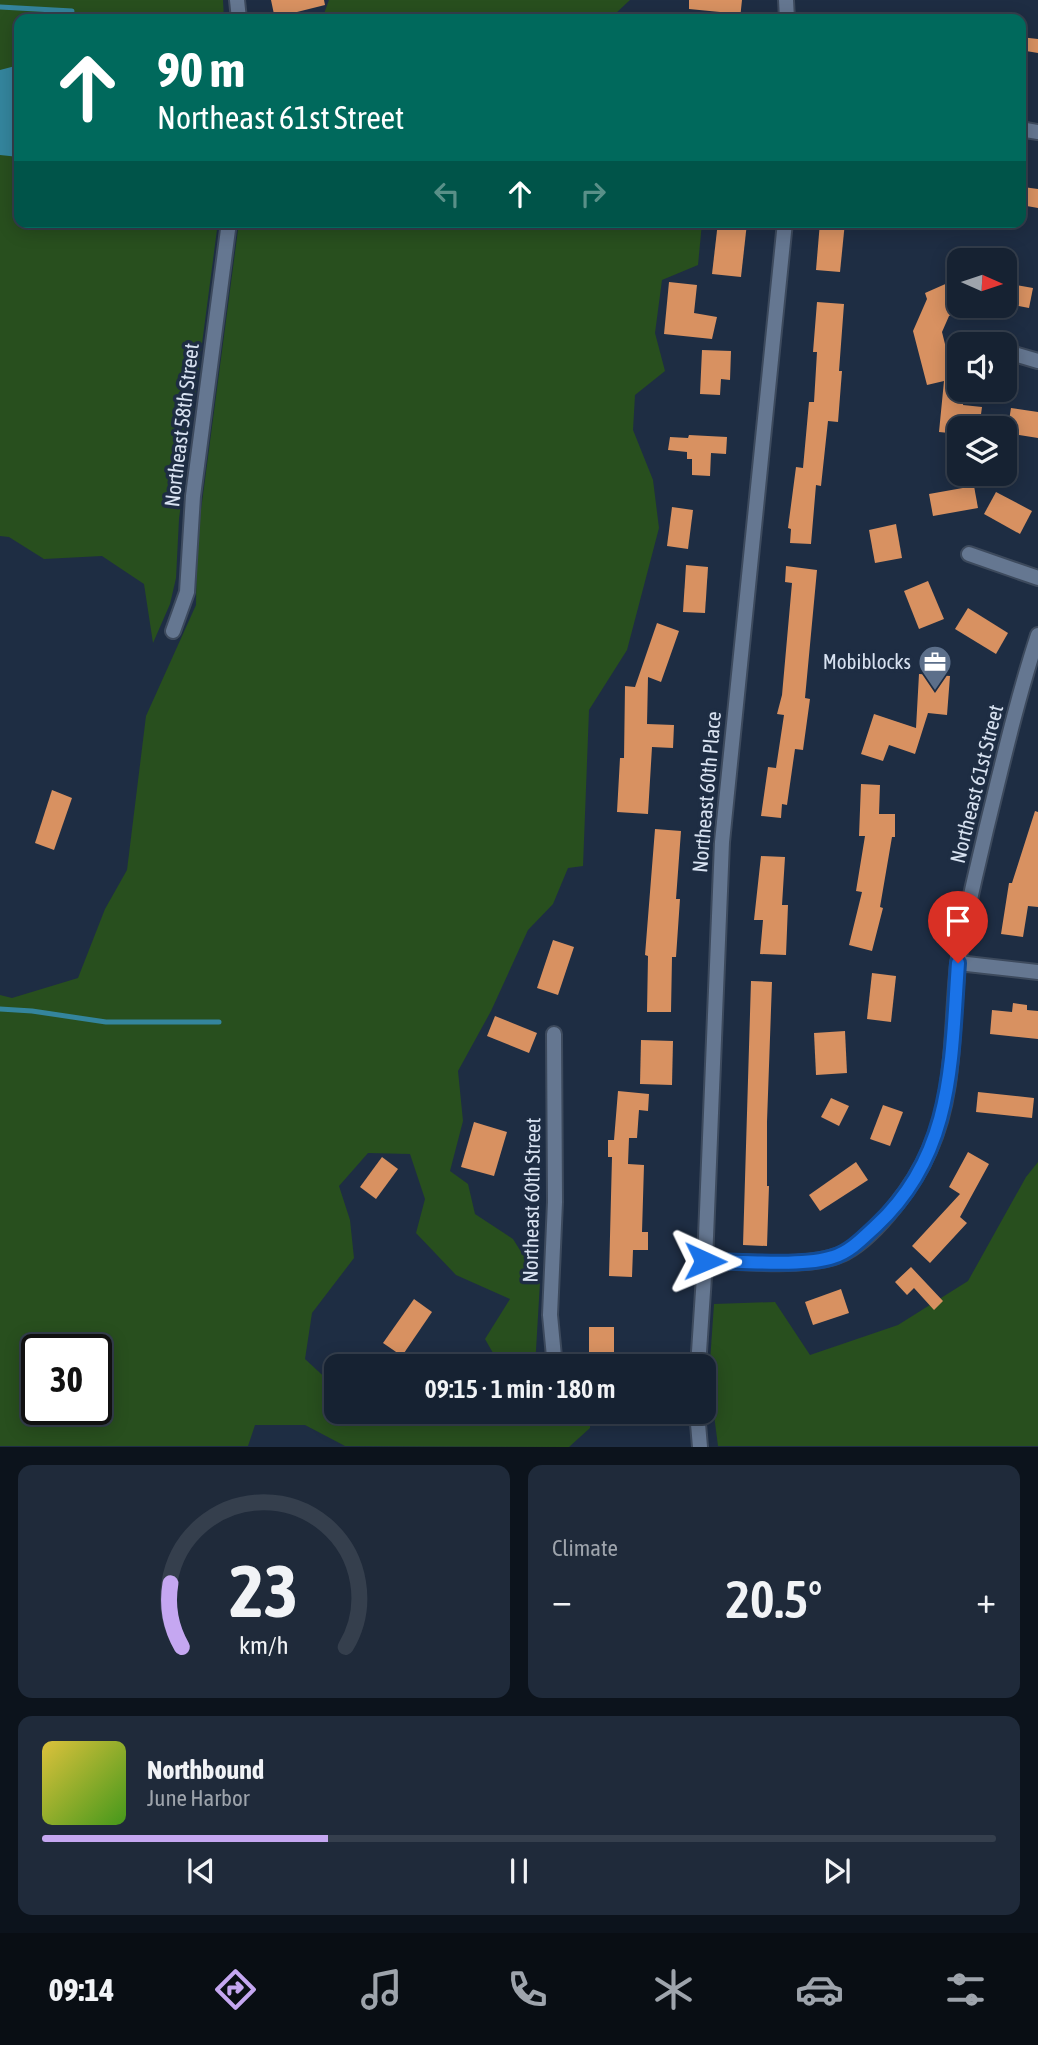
<!DOCTYPE html>
<html lang="en">
<head>
<meta charset="utf-8">
<style>
  :root { --surface:#162232; --page:#1f2a3a; --text:#f1f3f6; --muted:#9ea4ac; --line:#353f4d; --accent:#c5a7f1 }
  body { margin:0; font-family:"Asap Condensed",sans-serif; background:var(--page); color:var(--text); height:100vh; display:flex; flex-direction:column; font-size:26px; white-space:nowrap }
  * { box-sizing:border-box; margin:0 }
  p { font-size:23px; color:var(--muted) }
  .icon { flex:none; width:38px; height:38px; fill:none; stroke:currentColor; stroke-width:2; stroke-linecap:round; stroke-linejoin:round }
  .map { position:relative; height:1447px; overflow:hidden }
  .details { display:flex; flex-direction:column; gap:18px; padding:18px; background:#0c131c; flex:1 }
  .details>* { flex:none }
  .banner { position:absolute; left:14px; top:14px; width:1012px; height:214px; border-radius:14px; box-shadow:0 4px 18px #0003,0 0 0 2px var(--line); background:#00695c; color:#fff; overflow:hidden }
  .needle { width:46px; rotate:93deg }
  .fabs { position:absolute; left:947px; top:248px; display:grid; gap:14px }
  .fabs a { display:grid; place-items:center; width:70px; height:70px; border-radius:14px; background:var(--surface); box-shadow:0 4px 18px #0003,0 0 0 2px var(--line); font-size:35px }
  .speed { position:absolute; left:21px; top:1334px; display:flex; gap:14px; font-size:35px; font-weight:700; text-align:center }
  .speed>* { display:grid; place-content:center; width:91px; height:91px; border-radius:50%; background:var(--surface); box-shadow:0 4px 18px #0003,0 0 0 2px var(--line); line-height:1 }
  .speed .limit { border:4px solid #111; border-radius:10px; background:#fff; color:#111 }
  .pin { position:absolute; display:grid; place-items:center; width:60px; height:60px; color:#fff; margin:-72px -30px; border-radius:50% 50% 50% 0; rotate:-45deg; box-shadow:0 0 7px #0007 }
  .pin .icon { rotate:45deg }
  .me { position:absolute; width:77px; margin:-38px; rotate:91deg; stroke-linejoin:round; filter:drop-shadow(0 0 5px #0008) }
  .turn { display:flex; align-items:center; gap:24px; height:147px; padding:0 28px; font-size:32px }
  .turn .icon { width:91px; height:91px; stroke-width:2.5 }
  .turn b { display:block; font-size:49px; line-height:60px }
  .lanes { display:flex; align-items:center; height:66px; padding:0 28px; background:#0003; justify-content:center; gap:35px; direction:ltr }
  .lanes .off { opacity:.35 }
  .big { font-size:52px; font-weight:600; line-height:1.1 }
  .details .card { flex:1; display:flex; flex-direction:column; justify-content:center; gap:10px; min-width:0; padding:0 24px; border-radius:14px; background:var(--page) }
  .details .dial { align-items:center; gap:0 }
  .dial svg { height:182px; overflow:visible; fill:none; stroke:var(--line); stroke-width:7; stroke-linecap:round; text-anchor:middle }
  .dial text { fill:var(--text); stroke:none }
  .song { display:flex; align-items:center; gap:21px }
  .cover { width:84px; height:84px; border-radius:10px; background:linear-gradient(135deg,hsl(50 70% 55%),hsl(100 70% 35%)) }
  .played { height:7px; border-radius:4px; background:linear-gradient(90deg,var(--accent) 30%,var(--line) 30%) }
  .keys { display:flex; justify-content:space-around; direction:ltr }
  .heat { display:flex; justify-content:space-between; align-items:center; font-size:38px; direction:ltr }
  .details .tiles { flex:1; display:grid; gap:18px; grid-template-columns:1fr 1fr }
  .card:last-child { grid-column:span 2 }
  .trip { position:absolute; left:324px; top:1354px; width:392px; height:70px; border-radius:14px; background:var(--surface); box-shadow:0 4px 18px #0003,0 0 0 2px var(--line); font-weight:600; line-height:70px; text-align:center }
  .menu { display:flex; height:112px; justify-content:space-around; align-items:center; background:#090e14; color:var(--muted) }
  .menu .icon { width:49px; height:49px }
  .menu .on { color:var(--accent) }
  .menu b { font-size:32px; color:var(--text) }
  .map>svg:first-child { display:block }
  .green { fill:#284f1e; fill-rule:evenodd }
  .water { fill:#34859d }
  .lines { fill:none; stroke-linecap:round; stroke-linejoin:round }
  .stream { stroke:#34859d; stroke-width:5 }
  .building { fill:#d89161 }
  .street-casing { stroke:#3d4a5d; stroke-width:18 }
  .street { stroke:#657791; stroke-width:14 }
  .route-casing { stroke:#114b97; stroke-width:18 }
  .route { stroke:#1a73e8; stroke-width:12 }
  .labels { text-anchor:middle; stroke-width:7; stroke-linejoin:round; paint-order:stroke }
  .street-label { font-size:21px; fill:#d8e2f1; stroke:#1e2d43 }
  .poi-label { font-size:21px; fill:#d8e2f1; stroke:#1e2d43; text-anchor:end }
</style>
</head>
<body>
<div class="map">
<svg width="1038" height="1447" viewBox="0 0 1038 1447">
  <rect width="100%" height="100%" fill="#1e2d43"/>
  <g class="green">
    <path d="M0,0H223L224,19H19V222H218L179,519L176,578L170,604L153,643L144,584L102,556L44,559L9,537L0,536Z"/>
    <path d="M329,0H630L615,14L614,19H322Z"/>
    <path d="M239,222L702,223L698,265L662,280L655,333L665,371L635,395L633,430L653,480L659,528L627,650L589,710L583,866L568,868L553,904L528,930L491,1011L458,1071L463,1121L450,1171L468,1184L475,1214L513,1239L540,1282L535,1367H501L485,1339L510,1299L456,1275L416,1233L425,1199L410,1154L368,1153L339,1186L350,1220L354,1258L312,1313L305,1359L332,1384H336V1412H591L590,1428L569,1447L345,1446L305,1425H255L248,1446H0V995L12,998L78,978L105,909L127,870L146,716L196,605L197,540ZM37,1349H96V1409H37Z"/>
    <path d="M1038,1162V1446H718L709,1376L714,1304L775,1302L810,1355L898,1325L968,1281L1026,1177Z"/>
  </g>
  <path class="water" d="M19,65V157L0,155V70Z"/>
  <g class="lines">
    <g class="stream">
      <path d="M0,7L72,11"/>
      <path d="M0,1009L32,1011L106,1022H219"/>
    </g>
  </g>
  <g class="building">
    <path d="M271,0H324L325,5L293,13L295,19H275Z"/>
    <path d="M689,0H742L740,19H720V12L689,9Z"/>
    <path d="M1020,37L1038,39V53L1020,50Z"/>
    <path d="M1023,187L1038,189V208L1021,205Z"/>
    <path d="M718,222L747,223L741,277L712,274Z"/>
    <path d="M820,222H845L840,272L816,270Z"/>
    <path d="M959,278V312L949,316L942,332L956,388L964,390L963,405L982,407L979,429H959V434L939,432L944,381L927,385L913,331L927,299L925,293Z"/>
    <path d="M669,282L697,285L694,313L717,317L712,339L664,334Z"/>
    <path d="M1004,283L1033,288L1029,308L1004,303Z"/>
    <path d="M817,302L844,304L839,371H842L838,422L828,421L821,486L816,485L811,544L790,543L791,529L788,528L796,467L803,468L809,402H814L817,352H813Z"/>
    <path d="M702,350L731,351L730,380L721,379L720,395L700,394Z"/>
    <path d="M1011,408L1038,412V438L1007,433Z"/>
    <path d="M689,435L727,437L726,454L711,453L710,476L692,475V459H687V452L668,450L670,437L688,438Z"/>
    <path d="M974,486L978,508L933,516L929,494Z"/>
    <path d="M996,492L1032,511L1020,534L984,514Z"/>
    <path d="M672,507L693,510L688,549L667,546Z"/>
    <path d="M896,524L902,558L875,563L869,530Z"/>
    <path d="M686,565L708,567L705,613L683,612Z"/>
    <path d="M786,566L817,570L805,698L810,699L803,750L795,749L787,805L782,804L781,818L761,816L768,767L776,768L784,715L777,714L782,695L792,583L785,582Z"/>
    <path d="M928,581L944,619L919,629L904,591Z"/>
    <path d="M968,608L1008,633L996,654L955,629Z"/>
    <path d="M657,623L679,631L661,682L648,677L647,724L674,725L673,748L652,747L648,814L617,812L620,758H624L625,686L635,687Z"/>
    <path d="M919,674L950,676L947,715L928,713L915,754L889,745L883,761L861,754L874,714L916,728Z"/>
    <path d="M861,784L880,785L879,814H895V837H892L880,907L883,908L872,951L849,945L862,892L856,891L865,836H859Z"/>
    <path d="M52,790L72,798L54,850L35,843Z"/>
    <path d="M1035,811L1038,812V907L1028,906L1023,937L1001,934L1009,883H1012Z"/>
    <path d="M655,829L681,831L676,899H680L676,957H672L671,1012H647L648,956L645,955Z"/>
    <path d="M761,856L785,857L782,905H788L786,955L760,954L763,920H754Z"/>
    <path d="M553,940L574,947L558,995L537,988Z"/>
    <path d="M872,973L896,976L891,1022L867,1019Z"/>
    <path d="M751,981L772,982L767,1122V1186H769L767,1246L743,1245Z"/>
    <path d="M1013,1003L1027,1005V1010L1038,1011V1039L990,1034L992,1010L1012,1012Z"/>
    <path d="M495,1016L537,1033L529,1053L487,1036Z"/>
    <path d="M845,1031L847,1073L816,1075L814,1033Z"/>
    <path d="M641,1040L673,1041L672,1085L640,1084Z"/>
    <path d="M618,1091L649,1094L648,1111L639,1110L637,1138H629L628,1164L644,1165L642,1232H648V1250H633L632,1277L609,1276L612,1157H608V1140H614Z"/>
    <path d="M978,1092L1034,1098L1032,1118L976,1112Z"/>
    <path d="M831,1098L849,1106L839,1126L821,1117Z"/>
    <path d="M883,1105L903,1112L890,1146L870,1139Z"/>
    <path d="M474,1122L507,1132L494,1176L461,1167Z"/>
    <path d="M968,1152L989,1164L960,1217L967,1223L930,1263L912,1246L960,1194L949,1187Z"/>
    <path d="M382,1157L398,1169L376,1199L360,1187Z"/>
    <path d="M856,1162L868,1180L820,1211L809,1195Z"/>
    <path d="M911,1267L943,1301L934,1310L914,1288L907,1295L895,1282Z"/>
    <path d="M841,1289L849,1313L813,1325L805,1302Z"/>
    <path d="M414,1299L432,1312L402,1356L383,1343Z"/>
    <rect x="589" y="1327" width="25" height="37"/>
  </g>
  <g class="lines">
    <defs>
      <g id="street">
        <path d="M237,0L239,19"/>
        <path d="M786,0L787,19"/>
        <path d="M1020,129L1038,132"/>
        <path d="M1004,351L1038,361"/>
        <path d="M969,554L1038,578"/>
        <path d="M173,631L187,592L193,496L229,222"/>
        <path d="M958,963L1038,972"/>
        <path d="M554,1034L555,1202L550,1315L555,1367"/>
        <path d="M705,1261C744,1261 812,1270 846,1252C878,1234 915,1184 929,1151C956,1092 951,1027 958,964C964,919 976,874 986,830C1002,765 1017,699 1038,635"/>
        <path d="M698,1367L705,1261L722,842L785,222"/>
        <path d="M697,1412L700,1447"/>
      </g>
    </defs>
    <use href="#street" class="street-casing"/>
    <use href="#street" class="street"/>
  </g>
  <g class="lines">
    <defs>
      <path id="route" d="M705,1261C738,1261 804,1267 833,1257C850,1252 863,1238 876,1226C954,1154 951,1061 958,963"/>
    </defs>
    <use href="#route" class="route-casing"/>
    <use href="#route" class="route"/>
  </g>
  <defs>
    <symbol id="office-pin" viewBox="-11 -11 22 30"><path d="M0 17L-7.5 6A9.5 9.5 0 1 1 7.5 6Z" fill="#5c6f8a" stroke="#1e2d43"/><path d="M-6-3h4V-5.5h4V-3h4V5H-6ZM-1-4.5V-3h2v-1.5ZM-6 0V1H6V0Z" fill="#fff"/></symbol>
  </defs>
  <g fill-rule="evenodd">
    <use href="#office-pin" x="916" y="643" width="38" height="52"/>
  </g>
  <g class="labels">
    <g class="street-label">
      <text transform="translate(182 425) rotate(-83)" y="7">Northeast 58th Street</text>
      <text transform="translate(977 784) rotate(-76)" y="7">Northeast 61st Street</text>
      <text transform="translate(707 792) rotate(-85)" y="7">Northeast 60th Place</text>
      <text transform="translate(532 1200) rotate(-89)" y="7">Northeast 60th Street</text>
    </g>
    <g class="poi-label">
      <text x="911" y="669">Mobiblocks</text>
    </g>
  </g>
</svg>
<div class="fabs">
<a><svg class="needle" viewBox="-14 -14 28 28"><path d="M0-13l5 13h-10z" fill="#e53935"/><path d="M0 13l5-13h-10z" fill="#9ea4ac"/></svg></a>
<a><svg class="icon" aria-label="sound" viewBox="0 0 24 24"><path d="M4 9h4l5-4v14l-5-4H4zM17 9q2 3 0 6"/></svg></a>
<a><svg class="icon" aria-label="layers" viewBox="0 0 24 24"><path d="M12 4l9 5-9 5-9-5zM3 14l9 5 9-5"/></svg></a>
</div>
<div class="speed"><div class="limit">30</div></div>
<div class="pin" style="left:958px;top:963px;background:#d93025"><svg class="icon" aria-label="arrive" viewBox="0 0 24 24"><path d="M6 21V4h12l-3 4 3 4H6"/></svg></div>
<svg class="me" style="left:705px;top:1261px" viewBox="-20 -20 40 40"><path d="M0-17L14 15 0 8-14 15z" fill="#1a73e8" stroke="#fff" stroke-width="4"/></svg>
<div class="trip">09:15 · 1 min · 180 m</div>
<div class="banner">
<div class="turn"><svg class="icon" aria-label="ahead" viewBox="0 0 24 24"><path d="M12 20V5M6 11l6-6 6 6"/></svg><div><b>90 m</b>Northeast 61st Street</div></div>
<div class="lanes"><svg class="icon off" aria-label="left" viewBox="0 0 24 24"><path d="M17 20v-9H6M10 6l-5 5 5 5"/></svg><svg class="icon" aria-label="ahead" viewBox="0 0 24 24"><path d="M12 20V5M6 11l6-6 6 6"/></svg><svg class="icon off" aria-label="right" viewBox="0 0 24 24"><path d="M7 20v-9h11M14 6l5 5-5 5"/></svg></div>
</div>
</div>
<section class="details">
<div class="tiles">
<div class="card dial"><svg viewBox="0 0 100 80">
<path d="M14 69A42 42 0 1 1 86 69"/>
<path d="M14 69A42 42 0 0 1 9 41" stroke="#c5a7f1"/>
<text x="50" y="56" font-size="32" font-weight="700">23</text>
<text x="50" y="72" font-size="11">km/h</text>
</svg></div>
<div class="card"><p>Climate</p>
<div class="heat"><a>−</a><b class="big">20.5°</b><a>+</a></div>
</div>
<div class="card">
<div class="song"><i class="cover"></i><div><b>Northbound</b><p>June Harbor</p></div></div>
<div class="played"></div>
<div class="keys"><svg class="icon" aria-label="previous" viewBox="0 0 24 24"><path d="M18 5L8 12l10 7zM5 5v14"/></svg><svg class="icon" aria-label="pause" viewBox="0 0 24 24"><path d="M8 5v14M16 5v14"/></svg><svg class="icon" aria-label="next" viewBox="0 0 24 24"><path d="M6 5l10 7-10 7zM19 5v14"/></svg></div>
</div>
</div>
</section>
<nav class="menu">
<b>09:14</b>
<svg class="icon on" aria-label="directions" viewBox="0 0 24 24"><path d="M12 3l9 9-9 9-9-9zM9 14v-3h6M13 9l2 2-2 2"/></svg>
<svg class="icon" aria-label="music" viewBox="0 0 24 24"><path d="M9 18V5l10-2v13"/><circle cx="6" cy="18" r="3"/><circle cx="16" cy="16" r="3"/></svg>
<svg class="icon" aria-label="phone" viewBox="0 0 24 24"><path d="M5 4h4l2 5-3 2q2 4 5 5l2-3 5 2v4C11 20 4 13 5 4z"/></svg>
<svg class="icon" aria-label="climate" viewBox="0 0 24 24"><path d="M12 3v18M4 7l16 10M4 17L20 7"/></svg>
<svg class="icon" aria-label="car" viewBox="0 0 24 24"><path d="M5 17H2v-5l4-1 3-4h7l3 4 3 1v5h-3M9 17h6M6 11h13"/><circle cx="7" cy="17" r="2"/><circle cx="17" cy="17" r="2"/></svg>
<svg class="icon" aria-label="filters" viewBox="0 0 24 24"><path d="M4 7h16M4 17h16"/><circle cx="9" cy="7" r="2"/><circle cx="15" cy="17" r="2"/></svg>
</nav>
</body>
</html>
